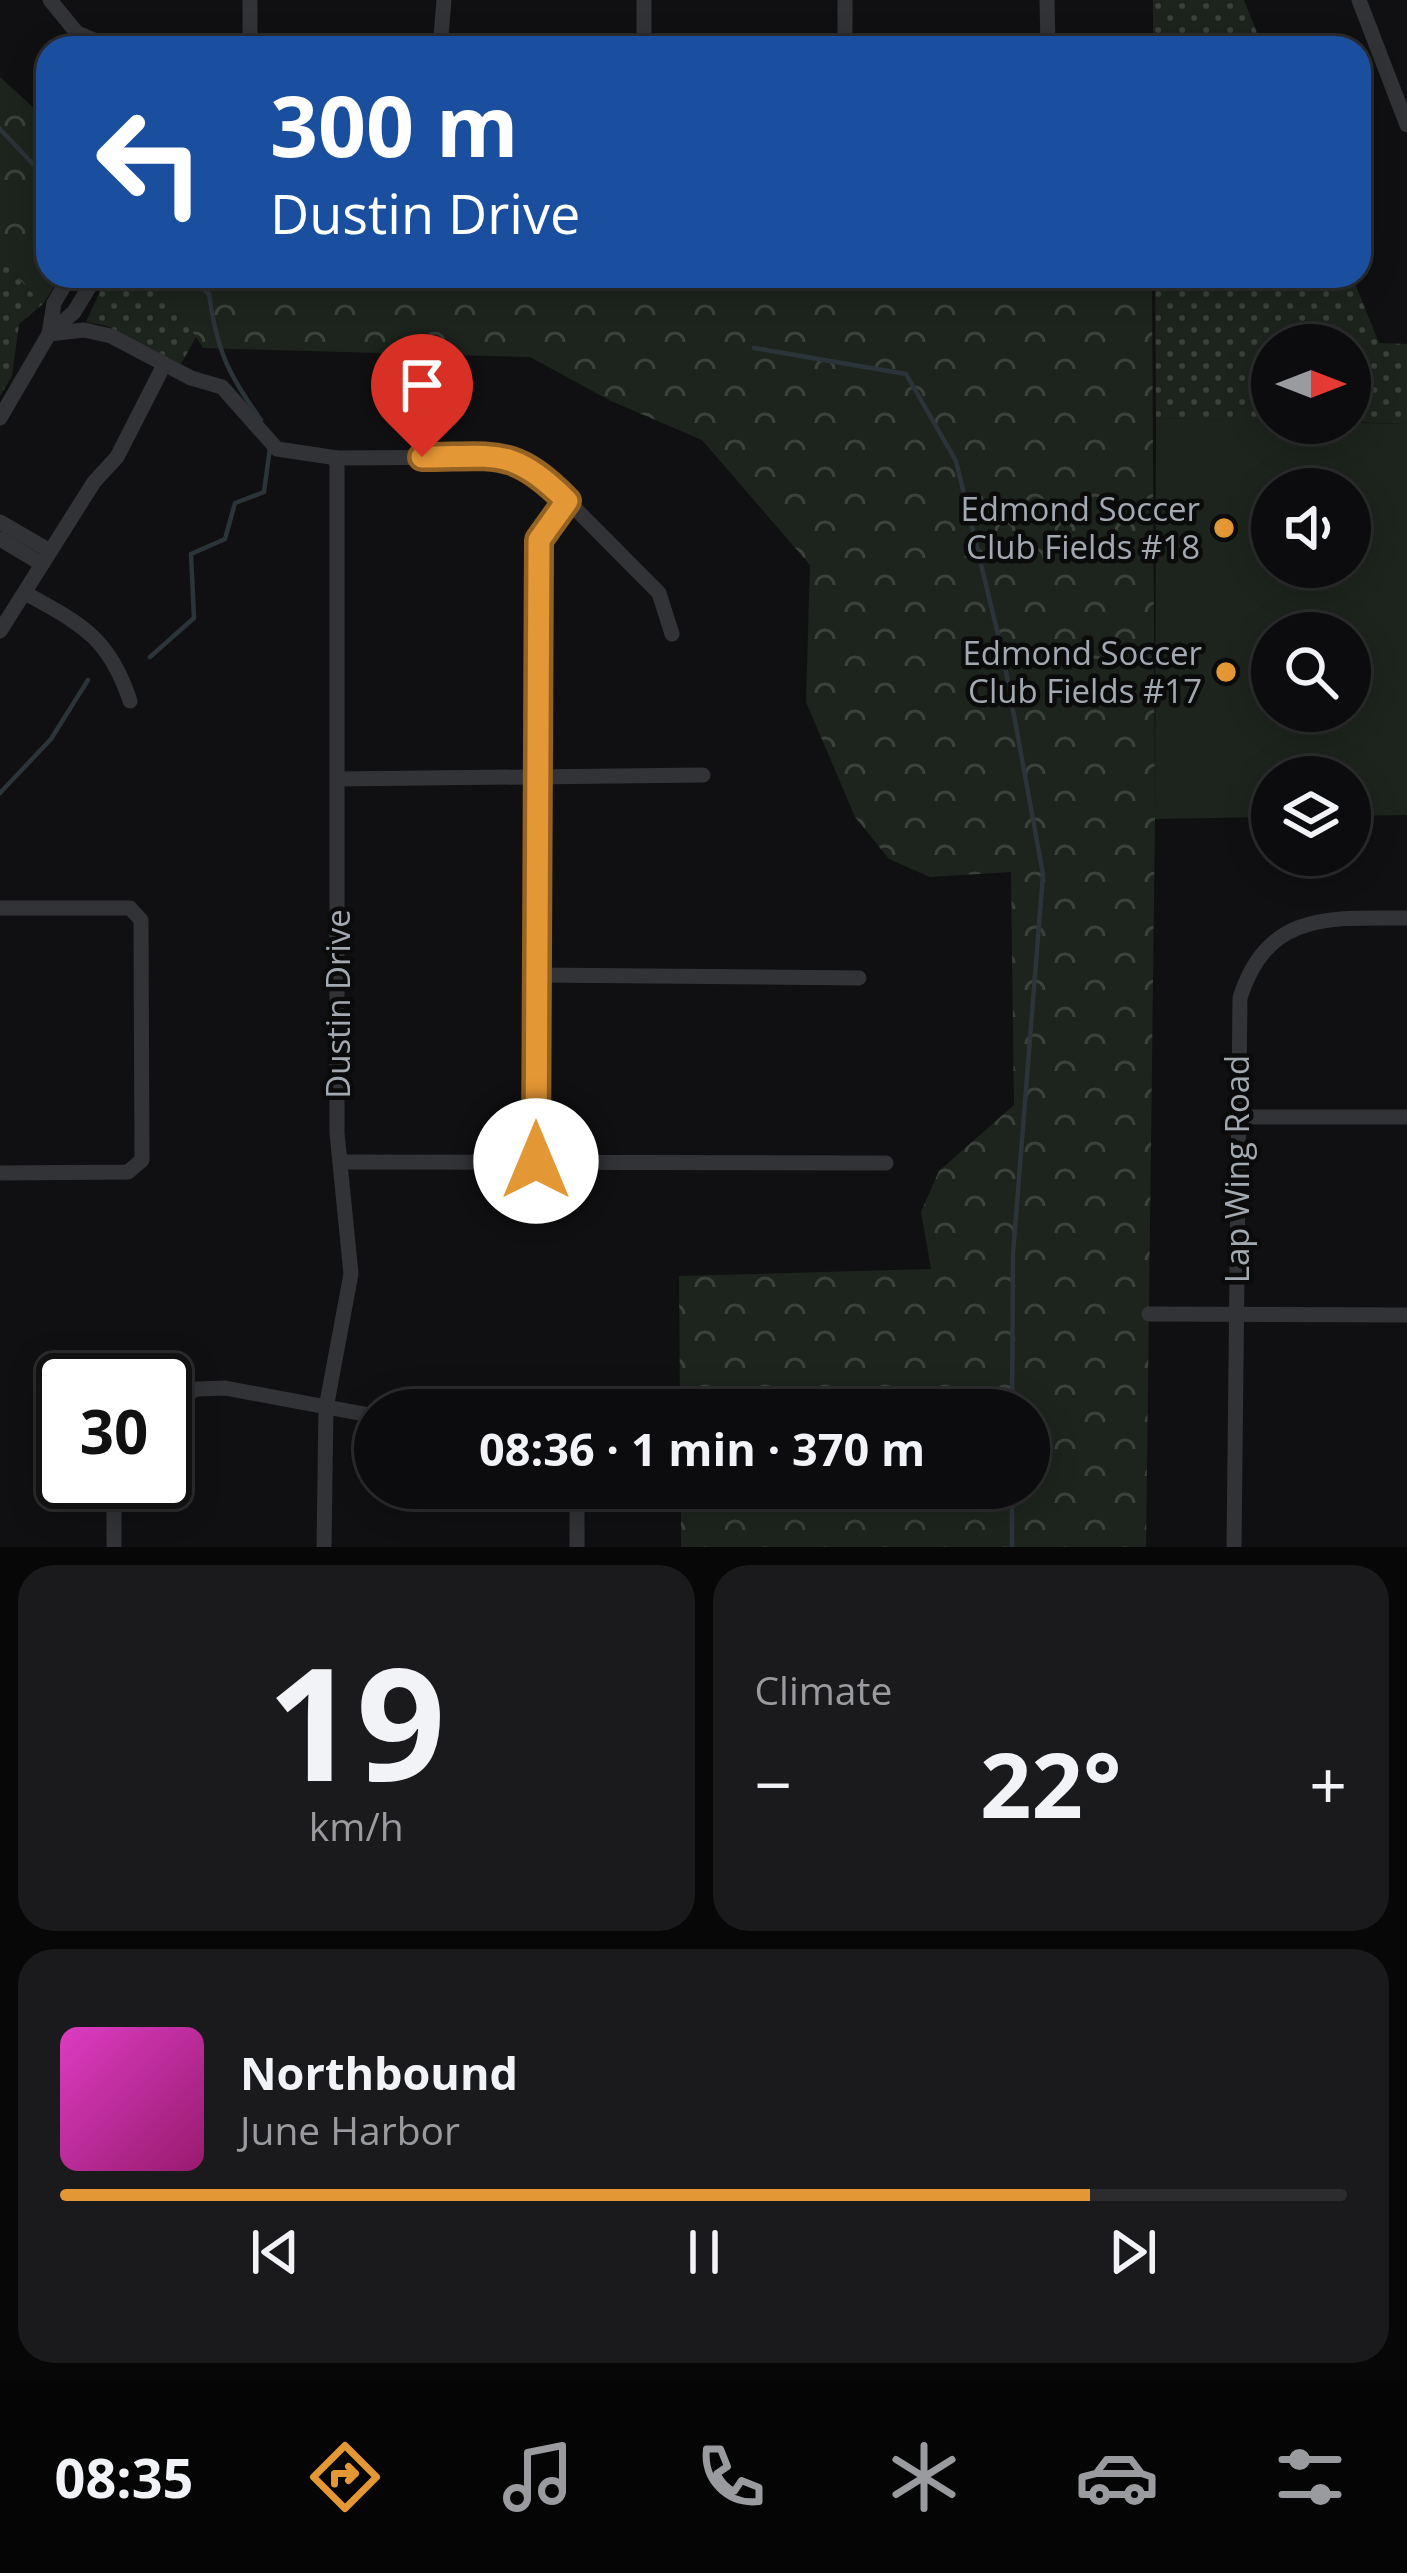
<!DOCTYPE html>
<html lang="en">
<head>
<meta charset="utf-8">
<style>
  :root { --surface:#0c0c0e; --page:#1a1a1c; --text:#f1f3f6; --muted:#9a9b9e; --line:#2c2c2e; --accent:#e49735 }
  body { margin:0; font-family:"Open Sans",sans-serif; background:var(--page); color:var(--text); height:100vh; display:flex; flex-direction:column; font-size:45px; white-space:nowrap }
  * { box-sizing:border-box; margin:0 }
  p { font-size:39px; color:var(--muted) }
  .icon { flex:none; width:66px; height:66px; fill:none; stroke:currentColor; stroke-width:2; stroke-linecap:round; stroke-linejoin:round }
  .map { position:relative; height:1547px; overflow:hidden }
  .panel { display:flex; flex-direction:column; gap:18px; padding:18px; background:#070708; flex:1 }
  .panel>* { flex:none }
  .banner { position:absolute; left:36px; top:36px; width:1335px; height:252px; border-radius:36px; box-shadow:0 6px 30px #0003,0 0 0 3px var(--line); background:#1a4fa0; color:#fff; overflow:hidden }
  .needle { width:78px; rotate:90deg }
  .fabs { position:absolute; left:1251px; top:324px; display:grid; gap:24px }
  .fabs a { display:grid; place-items:center; width:120px; height:120px; border-radius:50%; background:var(--surface); box-shadow:0 6px 30px #0003,0 0 0 3px var(--line); font-size:60px }
  .speed { position:absolute; left:36px; top:1353px; display:flex; gap:24px; font-size:60px; font-weight:700; text-align:center }
  .speed>* { display:grid; place-content:center; width:156px; height:156px; border-radius:50%; background:var(--surface); box-shadow:0 6px 30px #0003,0 0 0 3px var(--line); line-height:1 }
  .speed .limit { border:6px solid #111; border-radius:18px; background:#fff; color:#111 }
  .pin { position:absolute; display:grid; place-items:center; width:102px; height:102px; color:#fff; margin:-123px -51px; border-radius:50% 50% 50% 0; rotate:-45deg; box-shadow:0 0 12px #0007 }
  .pin .icon { rotate:45deg }
  .me { position:absolute; width:132px; margin:-66px; rotate:0deg; stroke-linejoin:round; filter:drop-shadow(0 0 9px #0008) }
  .turn { display:flex; align-items:center; gap:42px; height:252px; padding:0 36px; font-size:54px }
  .turn .icon { width:156px; height:156px; stroke-width:2.5 }
  .turn b { display:block; font-size:84px; line-height:102px }
  .big { font-size:90px; font-weight:700; line-height:1.1 }
  .panel .widget { flex:1; display:flex; flex-direction:column; justify-content:center; gap:18px; min-width:0; padding:0 42px; border-radius:36px; background:var(--page) }
  .panel .dial { align-items:center; gap:0 }
  .dial b { font-size:156px; line-height:1 }
  .song { display:flex; align-items:center; gap:36px }
  .cover { width:144px; height:144px; border-radius:18px; background:linear-gradient(135deg,hsl(310 70% 55%),hsl(320 70% 35%)) }
  .played { height:12px; border-radius:6px; background:linear-gradient(90deg,var(--accent) 80%,var(--line) 80%) }
  .keys { display:flex; justify-content:space-around; direction:ltr }
  .heat { display:flex; justify-content:space-between; align-items:center; font-size:66px; direction:ltr }
  .panel .tiles { flex:1; display:grid; gap:18px; grid-template-columns:1fr 1fr }
  .widget:last-child { grid-column:span 2 }
  .trip { position:absolute; left:354px; top:1389px; width:696px; height:120px; border-radius:60px; background:var(--surface); box-shadow:0 6px 30px #0003,0 0 0 3px var(--line); font-weight:700; line-height:120px; text-align:center }
  .tabs { display:flex; height:192px; justify-content:space-around; align-items:center; background:#050506; color:var(--muted) }
  .tabs .icon { width:84px; height:84px }
  .tabs .on { color:var(--accent) }
  .tabs b { font-size:54px; color:var(--text) }
  .map>svg:first-child { display:block }
  .grass { fill:url(#grass-dots) }
  .forest { fill:url(#forest-crowns) }
  .pitch { fill:#1d241d; fill-rule:evenodd }
  .lines { fill:none; stroke-linecap:round; stroke-linejoin:round }
  .stream { stroke:#2b3439; stroke-width:4.5 }
  .street { stroke:#323336; stroke-width:15 }
  .route-casing { stroke:#946222; stroke-width:30 }
  .route { stroke:#e49735; stroke-width:21 }
  .poi-dot { fill:#e49735; stroke:#0b0b0c; stroke-width:4.5 }
  .labels { text-anchor:middle; stroke-width:9; stroke-linejoin:round; paint-order:stroke }
  .poi-label { font-size:33px; fill:#a2a9b1; stroke:#0b0b0c; text-anchor:end }
  .street-label { font-size:33px; fill:#a2a9b1; stroke:#0b0b0c }
</style>
</head>
<body>
<div class="map">
<svg width="1407" height="1547" viewBox="0 0 1407 1547">
  <defs>
    <pattern id="grass-dots" width="8" height="8" patternUnits="userSpaceOnUse" patternTransform="scale(3)"><rect width="8" height="8" fill="#1d241d"/><path d="M2 2h.1M6 6h.1" fill="none" stroke="#3b413b" stroke-width="1.8" stroke-linecap="round"/></pattern>
    <pattern id="forest-crowns" width="20" height="18" patternUnits="userSpaceOnUse" patternTransform="scale(3)"><rect width="20" height="18" fill="#1d241d"/><path d="M2 6a3 3 0 1 1 6 0M12 15a3 3 0 1 1 6 0" fill="none" stroke="#3b413b"/></pattern>
  </defs>
  <rect width="100%" height="100%" fill="#101012"/>
  <g class="grass">
    <path d="M1153,0H1244L1263,48H1153Z"/>
    <path d="M0,259L43,304L19,324L12,376L0,396Z"/>
    <path d="M107,276L160,280L196,337L181,364L107,326L86,322Z"/>
    <path d="M1155,276H1352L1379,343L1407,344V424L1350,422V345H1272V421L1156,418Z"/>
  </g>
  <g class="forest">
    <path d="M0,77L48,121V276H61L43,304L0,259Z"/>
    <path d="M133,276H762L790,286L912,276L994,284L1152,276L1155,819L1146,1547H681V1488H1029V1410H680L679,1276L931,1269L921,1212L939,1171L1014,1105L1011,872L930,877L889,859L855,817L806,702L810,565L702,440L611,401L530,357L203,348L160,281Z"/>
  </g>
  <path class="pitch" d="M1156,418L1407,424V815L1350,816V777H1272V817L1155,819ZM1272,489H1350V567H1272ZM1272,633H1350V711H1272Z"/>
  <g class="lines">
    <g class="stream">
      <path d="M0,129L48,180"/>
      <path d="M188,276L209,294C217,351 228,374 261,420"/>
      <path d="M754,348L906,374L956,461L1003,655L1043,874L1013,1254L1012,1410"/>
      <path d="M150,657L194,618L191,554L225,539L235,503L264,492L270,448"/>
      <path d="M0,793L51,739L88,680"/>
      <path d="M1012,1547V1488"/>
    </g>
    <g class="street">
      <path d="M50,0L77,33L96,41L320,48"/>
      <path d="M250,0V42"/>
      <path d="M644,0V48"/>
      <path d="M845,0V48"/>
      <path d="M1047,0L1048,48"/>
      <path d="M1359,0L1407,125"/>
      <path d="M440,48L444,0"/>
      <path d="M49,334L84,330L111,336L191,378L222,387L277,449L337,458L508,457L534,467L659,593L672,634"/>
      <path d="M49,334L54,303L70,276"/>
      <path d="M0,418L49,334L74,312L96,276"/>
      <path d="M0,522L50,551"/>
      <path d="M0,539L42,564"/>
      <path d="M25,593C81,624 109,637 130,701"/>
      <path d="M0,631L94,482L117,457L164,365"/>
      <path d="M338,779L703,775"/>
      <path d="M0,908H130L141,920L142,1160L128,1172L0,1173"/>
      <path d="M537,975L859,978"/>
      <path d="M1235,1117H1407"/>
      <path d="M536,1161L539,540L567,501"/>
      <path d="M341,1162L886,1163"/>
      <path d="M1149,1314L1407,1315"/>
      <path d="M165,1404L197,1389L225,1388L375,1416"/>
      <path d="M114,1482V1547"/>
      <path d="M577,1488V1547"/>
      <path d="M324,1547L326,1408L351,1274L337,1133V458"/>
      <path d="M1234,1547L1240,998C1267,911 1330,918 1407,918"/>
    </g>
  </g>
  <g class="lines">
    <defs>
      <path id="route" d="M422,457C495,457 513,446 567,501L539,540L536,1161"/>
    </defs>
    <use href="#route" class="route-casing"/>
    <use href="#route" class="route"/>
  </g>
  <g class="poi-dot">
    <circle cx="1224" cy="528" r="12"/>
    <circle cx="1226" cy="672" r="12"/>
  </g>
  <g class="labels">
    <g class="poi-label">
      <text x="1200" y="521">Edmond Soccer<tspan x="1200" dy="38">Club Fields #18</tspan></text>
      <text x="1202" y="665">Edmond Soccer<tspan x="1202" dy="38">Club Fields #17</tspan></text>
    </g>
    <g class="street-label">
      <text transform="translate(338 1004) rotate(-90)" y="12">Dustin Drive</text>
      <text transform="translate(1237 1169) rotate(-90)" y="12">Lap Wing Road</text>
    </g>
  </g>
</svg>
<div class="fabs">
<a><svg class="needle" viewBox="-14 -14 28 28"><path d="M0-13l5 13h-10z" fill="#e53935"/><path d="M0 13l5-13h-10z" fill="#9a9b9e"/></svg></a>
<a><svg class="icon" aria-label="sound" viewBox="0 0 24 24"><path d="M4 9h4l5-4v14l-5-4H4zM17 9q2 3 0 6"/></svg></a>
<a><svg class="icon" aria-label="search" viewBox="0 0 24 24"><circle cx="10" cy="10" r="6"/><path d="M15 15l6 6"/></svg></a>
<a><svg class="icon" aria-label="layers" viewBox="0 0 24 24"><path d="M12 4l9 5-9 5-9-5zM3 14l9 5 9-5"/></svg></a>
</div>
<div class="speed"><div class="limit">30</div></div>
<div class="pin" style="left:422px;top:457px;background:#d93025"><svg class="icon" aria-label="arrive" viewBox="0 0 24 24"><path d="M6 21V4h12l-3 4 3 4H6"/></svg></div>
<svg class="me" style="left:536px;top:1161px" viewBox="-20 -20 40 40"><circle r="19" fill="#fff"/><path d="M0-13L10 11 0 6-10 11z" fill="#e49735"/></svg>
<div class="trip">08:36 · 1 min · 370 m</div>
<div class="banner">
<div class="turn"><svg class="icon" aria-label="left" viewBox="0 0 24 24"><path d="M17 20v-9H6M10 6l-5 5 5 5"/></svg><div><b>300 m</b>Dustin Drive</div></div>
</div>
</div>
<section class="panel">
<div class="tiles">
<div class="widget dial"><b>19</b><p>km/h</p></div>
<div class="widget"><p>Climate</p>
<div class="heat"><a>−</a><b class="big">22°</b><a>+</a></div>
</div>
<div class="widget">
<div class="song"><i class="cover"></i><div><b>Northbound</b><p>June Harbor</p></div></div>
<div class="played"></div>
<div class="keys"><svg class="icon" aria-label="previous" viewBox="0 0 24 24"><path d="M18 5L8 12l10 7zM5 5v14"/></svg><svg class="icon" aria-label="pause" viewBox="0 0 24 24"><path d="M8 5v14M16 5v14"/></svg><svg class="icon" aria-label="next" viewBox="0 0 24 24"><path d="M6 5l10 7-10 7zM19 5v14"/></svg></div>
</div>
</div>
</section>
<nav class="tabs">
<b>08:35</b>
<svg class="icon on" aria-label="directions" viewBox="0 0 24 24"><path d="M12 3l9 9-9 9-9-9zM9 14v-3h6M13 9l2 2-2 2"/></svg>
<svg class="icon" aria-label="music" viewBox="0 0 24 24"><path d="M9 18V5l10-2v13"/><circle cx="6" cy="18" r="3"/><circle cx="16" cy="16" r="3"/></svg>
<svg class="icon" aria-label="phone" viewBox="0 0 24 24"><path d="M5 4h4l2 5-3 2q2 4 5 5l2-3 5 2v4C11 20 4 13 5 4z"/></svg>
<svg class="icon" aria-label="climate" viewBox="0 0 24 24"><path d="M12 3v18M4 7l16 10M4 17L20 7"/></svg>
<svg class="icon" aria-label="car" viewBox="0 0 24 24"><path d="M5 17H2v-5l4-1 3-4h7l3 4 3 1v5h-3M9 17h6M6 11h13"/><circle cx="7" cy="17" r="2"/><circle cx="17" cy="17" r="2"/></svg>
<svg class="icon" aria-label="filters" viewBox="0 0 24 24"><path d="M4 7h16M4 17h16"/><circle cx="9" cy="7" r="2"/><circle cx="15" cy="17" r="2"/></svg>
</nav>
</body>
</html>
